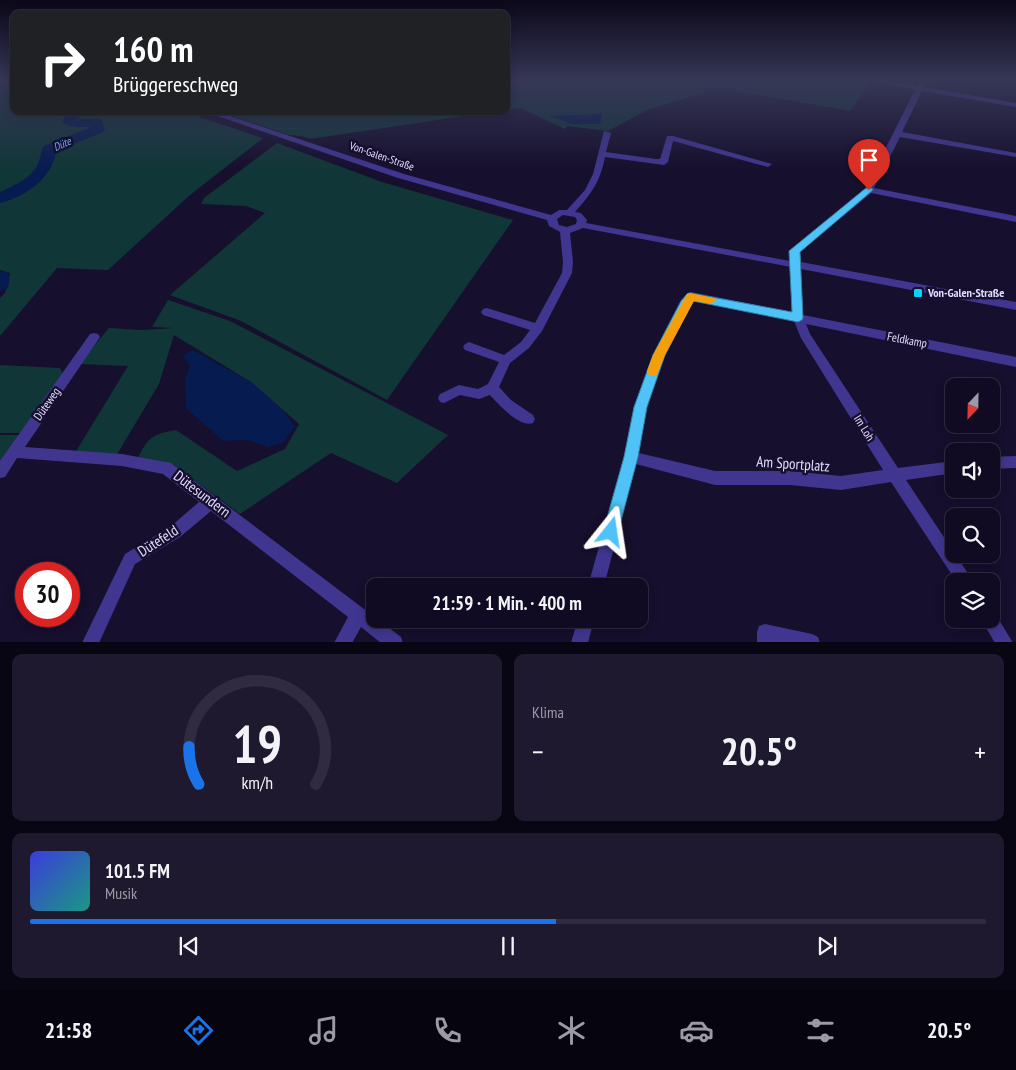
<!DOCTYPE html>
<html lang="de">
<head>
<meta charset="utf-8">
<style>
  :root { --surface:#100b22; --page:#1e192f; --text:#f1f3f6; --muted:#9c9ba5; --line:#302b40; --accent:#1a73e8 }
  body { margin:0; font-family:"PT Sans Narrow",sans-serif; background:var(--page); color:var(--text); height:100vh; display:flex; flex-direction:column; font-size:19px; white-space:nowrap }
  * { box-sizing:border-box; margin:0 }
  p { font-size:16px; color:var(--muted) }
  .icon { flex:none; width:28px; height:28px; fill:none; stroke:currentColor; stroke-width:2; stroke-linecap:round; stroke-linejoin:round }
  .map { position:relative; height:642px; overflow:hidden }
  .sheet { display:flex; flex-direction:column; gap:12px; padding:12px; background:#090613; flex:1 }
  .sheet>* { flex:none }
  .hud { position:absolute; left:10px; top:10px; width:500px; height:105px; border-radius:10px; box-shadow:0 2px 12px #0003,0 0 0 1px var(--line); background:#202124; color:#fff; overflow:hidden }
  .needle { width:32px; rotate:202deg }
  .tools { position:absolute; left:945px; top:378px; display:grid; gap:10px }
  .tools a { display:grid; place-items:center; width:55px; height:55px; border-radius:10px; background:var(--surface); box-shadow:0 2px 12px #0003,0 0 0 1px var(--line); font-size:25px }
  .speed { position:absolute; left:15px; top:562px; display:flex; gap:10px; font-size:25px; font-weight:700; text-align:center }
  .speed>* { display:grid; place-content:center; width:65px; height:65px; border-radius:50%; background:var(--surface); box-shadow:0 2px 12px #0003,0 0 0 1px var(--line); line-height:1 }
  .speed .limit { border:8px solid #d22; background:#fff; color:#111 }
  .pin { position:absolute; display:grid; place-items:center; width:42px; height:42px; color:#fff; margin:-51px -21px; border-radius:50% 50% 50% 0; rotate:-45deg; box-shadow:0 0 5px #0007 }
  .pin .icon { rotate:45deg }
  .me { position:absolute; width:55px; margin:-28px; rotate:15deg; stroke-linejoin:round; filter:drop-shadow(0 0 4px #0008) }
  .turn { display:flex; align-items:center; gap:18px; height:105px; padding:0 20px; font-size:22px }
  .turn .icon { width:65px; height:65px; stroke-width:2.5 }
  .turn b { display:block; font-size:35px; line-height:42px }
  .big { font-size:38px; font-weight:600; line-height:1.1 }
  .sheet .tile { flex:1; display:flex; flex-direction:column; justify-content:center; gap:8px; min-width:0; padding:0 18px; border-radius:10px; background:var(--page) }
  .sheet .dial { align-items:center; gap:0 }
  .dial svg { height:130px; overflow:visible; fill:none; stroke:var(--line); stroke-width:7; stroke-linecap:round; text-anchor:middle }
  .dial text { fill:var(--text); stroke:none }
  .song { display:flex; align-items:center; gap:15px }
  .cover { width:60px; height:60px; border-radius:8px; background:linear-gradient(135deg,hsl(240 70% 55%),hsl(170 70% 35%)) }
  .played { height:5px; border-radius:2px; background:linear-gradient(90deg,var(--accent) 55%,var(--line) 55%) }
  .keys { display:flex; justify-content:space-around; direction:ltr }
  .heat { display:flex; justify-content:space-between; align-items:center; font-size:28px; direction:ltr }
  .sheet .tiles { flex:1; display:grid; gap:12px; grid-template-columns:1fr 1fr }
  .tile:last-child { grid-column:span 2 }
  .trip { position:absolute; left:366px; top:578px; width:282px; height:50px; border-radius:10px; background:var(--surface); box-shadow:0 2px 12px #0003,0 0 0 1px var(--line); font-weight:600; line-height:50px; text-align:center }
  .tabs { display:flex; height:80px; justify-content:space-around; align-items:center; background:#06040e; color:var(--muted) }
  .tabs .icon { width:35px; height:35px }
  .tabs .on { color:var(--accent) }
  .tabs b { font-size:22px; color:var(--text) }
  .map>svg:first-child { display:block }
  .green { fill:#113638 }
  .water { fill:#061b4f }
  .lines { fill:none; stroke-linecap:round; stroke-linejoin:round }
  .river { fill:#061b4f; fill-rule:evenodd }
  .minor { fill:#403690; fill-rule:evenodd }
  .route { fill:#4fc3f7; stroke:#337fa1 }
  .slow { fill:#f59e0b }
  .poi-dot { fill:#07d3ff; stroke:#160f2d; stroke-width:2 }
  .labels { text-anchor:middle; stroke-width:5; stroke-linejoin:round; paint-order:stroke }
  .far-water-label { font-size:11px; font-style:italic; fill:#69aeff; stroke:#160f2d }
  .far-street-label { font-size:11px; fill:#e2dbff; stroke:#160f2d }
  .poi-label { font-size:12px; font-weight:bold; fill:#e2dbff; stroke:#160f2d; text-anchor:start }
  .street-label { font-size:12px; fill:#e2dbff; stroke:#160f2d }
  .near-street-label { font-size:15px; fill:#e2dbff; stroke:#160f2d }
</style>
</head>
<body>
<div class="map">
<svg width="1016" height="643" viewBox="0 0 1016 643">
  <rect width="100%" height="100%" fill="#160f2d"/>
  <g class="green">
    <path d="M14,80V111H76L70,114L63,123L72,126L91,125L93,128L44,149C34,178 28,183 0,195V89Z"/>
    <path d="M506,80H857L871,83L850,111L719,88L647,110L608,131L567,126L565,129L520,108L506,110Z"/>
    <path d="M84,111H182L263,138L190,195L108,270L57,268L0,336V298L5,293L10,273L0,270V201C22,191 56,179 55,149L102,130L100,120H73L78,115Z"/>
    <path d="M217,111H498L310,139L301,136L289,135Z"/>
    <path d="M277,143L382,182L513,220L387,400L241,321L170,295L265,213L246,206L201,204L204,198Z"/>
    <path d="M168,300L230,321L448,435L397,483L331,453L240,514L174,465L138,458C148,437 153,434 176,430L237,471L285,449L299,424L251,382L174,335L159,384L116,456L75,453L128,366L79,364L109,328L142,330L174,328L152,327Z"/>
    <path d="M0,365L60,368L63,374L21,433H0Z"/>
    <path d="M0,435H20L0,464Z"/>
  </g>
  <g class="water">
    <path d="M602,114L600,124H572L549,116Z"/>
    <path d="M193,350L251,382L281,408L295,426L283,443L268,447L248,440L223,441L186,408L185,379L190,365L182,356Z"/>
  </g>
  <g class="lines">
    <g class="river">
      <path d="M69,111H87L77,119H101L105,129L103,132L56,151C53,178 25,197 0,203V192C13,186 30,179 37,166C41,159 40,152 44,146L91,127H77L64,124L62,121Z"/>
      <path d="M0,271L7,272C10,278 10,283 7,289L0,291Z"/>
    </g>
    <g class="minor">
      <path d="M865,80H882L917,86L920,80H927L924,87L1016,103V107L922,91L902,132L1016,153V157L900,137L874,188L1016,216V222L871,193L800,252L801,262L1016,302V310L801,269L803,315L1016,357V367L806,324L810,334L898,468L954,461V473L906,480L973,581H956L891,482L841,490L790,485H715L636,464L604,586H588L624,457L635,407L653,355L687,293L691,292L792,312L791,267L583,228L570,233L573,262L572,273L542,331L529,348L510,363L499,387L511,400L533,415L535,419L533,423C520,428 498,404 490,395L479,399L460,395L444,403L440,402L438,398L440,394L459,385L478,389L488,384L499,362L465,350L463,347L465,344L469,342L504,355L521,342L530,330L483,315L481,312L483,309L487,308L535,323L562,273L563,262L560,232L549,226L547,220L398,178L203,111H215L404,174L551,215L559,210H567L585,190L593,174L604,131L611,133L606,152L656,159H660L667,136H673L772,164L768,167L673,141L668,162L664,165L605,157C600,182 592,193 575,212L581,213L587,220L586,223L790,261L791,249L865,189L915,90ZM563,215L575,217L577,220L576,224L567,227L559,225L557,219ZM694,300L794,321L801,338L883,470L841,476L790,471H715L639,453L647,407L665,355Z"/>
      <path d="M94,333L98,334L100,337L98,340L25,447L122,454L171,463L401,637L403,643H381L361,627L352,643H334L348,617L211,511L180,537L135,564L99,643H82L125,554L170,527L199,502L163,474L122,466L17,458L5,477L0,478V461L90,334Z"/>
      <path d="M1016,456V468L991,469V457Z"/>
      <path d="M991,612L995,613L1013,643H995L981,619H991Z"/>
      <path d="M578,619H594L588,643H571Z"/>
      <path d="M765,624L812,634L818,637L820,643H757V632L759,626Z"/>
    </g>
  </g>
  <linearGradient id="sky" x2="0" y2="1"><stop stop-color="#0c0819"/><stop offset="0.47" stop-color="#363757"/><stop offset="1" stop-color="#363757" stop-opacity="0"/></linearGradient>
  <rect width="1016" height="170" fill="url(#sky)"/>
  <path class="route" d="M866,188H872L873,190L800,252L803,318L802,320L798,322L693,301L665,355L647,407L638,457L618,532L616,537L611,539L606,537L603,532L624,457L634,407L653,355L681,301L687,294L690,293L792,312L789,251Z"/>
  <path class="slow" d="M690,293L714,298L716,300L711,304L694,301L665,355L657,375H649L647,371L653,355L687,294Z"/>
  <rect class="poi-dot" x="913" y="288" width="10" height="10" rx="2.5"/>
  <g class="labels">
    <g class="far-water-label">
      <text transform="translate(62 144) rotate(-24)" y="4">Düte</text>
    </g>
    <g class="far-street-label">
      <text transform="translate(382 156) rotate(19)" y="4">Von-Galen-Straße</text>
    </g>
    <g class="poi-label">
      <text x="928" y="297">Von-Galen-Straße</text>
    </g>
    <g class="street-label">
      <text transform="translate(907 340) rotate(11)" y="4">Feldkamp</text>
      <text transform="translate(47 404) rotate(-55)" y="4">Düteweg</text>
      <text transform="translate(864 428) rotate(58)" y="4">Im Loh</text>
    </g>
    <g class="near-street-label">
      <text transform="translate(793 464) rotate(4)" y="5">Am Sportplatz</text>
      <text transform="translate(202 494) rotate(37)" y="5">Dütesundern</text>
      <text transform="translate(158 541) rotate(-33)" y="5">Dütefeld</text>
    </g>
  </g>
</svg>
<div class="tools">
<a><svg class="needle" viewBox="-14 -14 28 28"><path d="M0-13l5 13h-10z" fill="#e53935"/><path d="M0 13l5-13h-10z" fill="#9c9ba5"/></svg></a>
<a><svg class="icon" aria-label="sound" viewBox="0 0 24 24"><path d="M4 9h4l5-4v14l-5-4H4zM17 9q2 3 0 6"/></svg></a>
<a><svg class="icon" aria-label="search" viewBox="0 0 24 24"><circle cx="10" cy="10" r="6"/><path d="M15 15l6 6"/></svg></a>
<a><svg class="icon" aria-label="layers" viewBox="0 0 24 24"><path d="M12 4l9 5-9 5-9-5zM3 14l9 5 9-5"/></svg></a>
</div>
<div class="speed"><div class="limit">30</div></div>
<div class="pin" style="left:869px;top:190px;background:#d93025"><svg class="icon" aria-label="arrive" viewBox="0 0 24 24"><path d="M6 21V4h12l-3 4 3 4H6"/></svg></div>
<svg class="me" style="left:611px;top:532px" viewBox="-20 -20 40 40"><path d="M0-17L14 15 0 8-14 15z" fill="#4fc3f7" stroke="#fff" stroke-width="4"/></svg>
<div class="trip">21:59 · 1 Min. · 400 m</div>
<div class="hud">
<div class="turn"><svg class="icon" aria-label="right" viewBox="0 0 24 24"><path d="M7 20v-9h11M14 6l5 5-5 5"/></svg><div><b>160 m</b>Brüggereschweg</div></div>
</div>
</div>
<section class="sheet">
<div class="tiles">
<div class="tile dial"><svg viewBox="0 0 100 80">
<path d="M14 69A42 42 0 1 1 86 69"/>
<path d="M14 69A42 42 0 0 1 8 46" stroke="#1a73e8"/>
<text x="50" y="56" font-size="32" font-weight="700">19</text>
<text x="50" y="72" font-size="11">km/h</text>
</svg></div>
<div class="tile"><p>Klima</p>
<div class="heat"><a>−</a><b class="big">20.5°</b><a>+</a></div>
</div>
<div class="tile">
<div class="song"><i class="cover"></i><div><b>101.5 FM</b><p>Musik</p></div></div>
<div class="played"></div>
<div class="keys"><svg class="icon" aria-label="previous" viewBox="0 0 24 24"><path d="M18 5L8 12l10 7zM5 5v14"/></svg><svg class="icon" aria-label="pause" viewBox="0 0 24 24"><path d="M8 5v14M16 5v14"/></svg><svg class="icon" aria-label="next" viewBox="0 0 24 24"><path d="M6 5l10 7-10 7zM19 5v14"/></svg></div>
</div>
</div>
</section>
<nav class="tabs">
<b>21:58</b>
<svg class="icon on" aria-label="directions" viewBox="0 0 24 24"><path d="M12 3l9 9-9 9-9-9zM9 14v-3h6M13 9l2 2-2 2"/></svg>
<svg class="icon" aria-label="music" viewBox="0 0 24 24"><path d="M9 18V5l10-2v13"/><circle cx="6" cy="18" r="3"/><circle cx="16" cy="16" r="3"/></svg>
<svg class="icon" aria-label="phone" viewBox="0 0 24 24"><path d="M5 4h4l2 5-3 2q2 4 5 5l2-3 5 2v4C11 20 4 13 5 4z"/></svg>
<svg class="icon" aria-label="climate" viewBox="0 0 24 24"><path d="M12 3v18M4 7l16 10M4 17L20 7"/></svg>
<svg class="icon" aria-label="car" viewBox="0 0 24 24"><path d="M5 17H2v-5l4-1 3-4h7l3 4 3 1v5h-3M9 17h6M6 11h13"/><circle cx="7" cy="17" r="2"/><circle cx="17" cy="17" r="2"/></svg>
<svg class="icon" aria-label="filters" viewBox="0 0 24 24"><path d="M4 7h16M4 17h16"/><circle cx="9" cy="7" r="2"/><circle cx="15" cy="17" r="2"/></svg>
<b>20.5°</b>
</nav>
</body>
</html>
